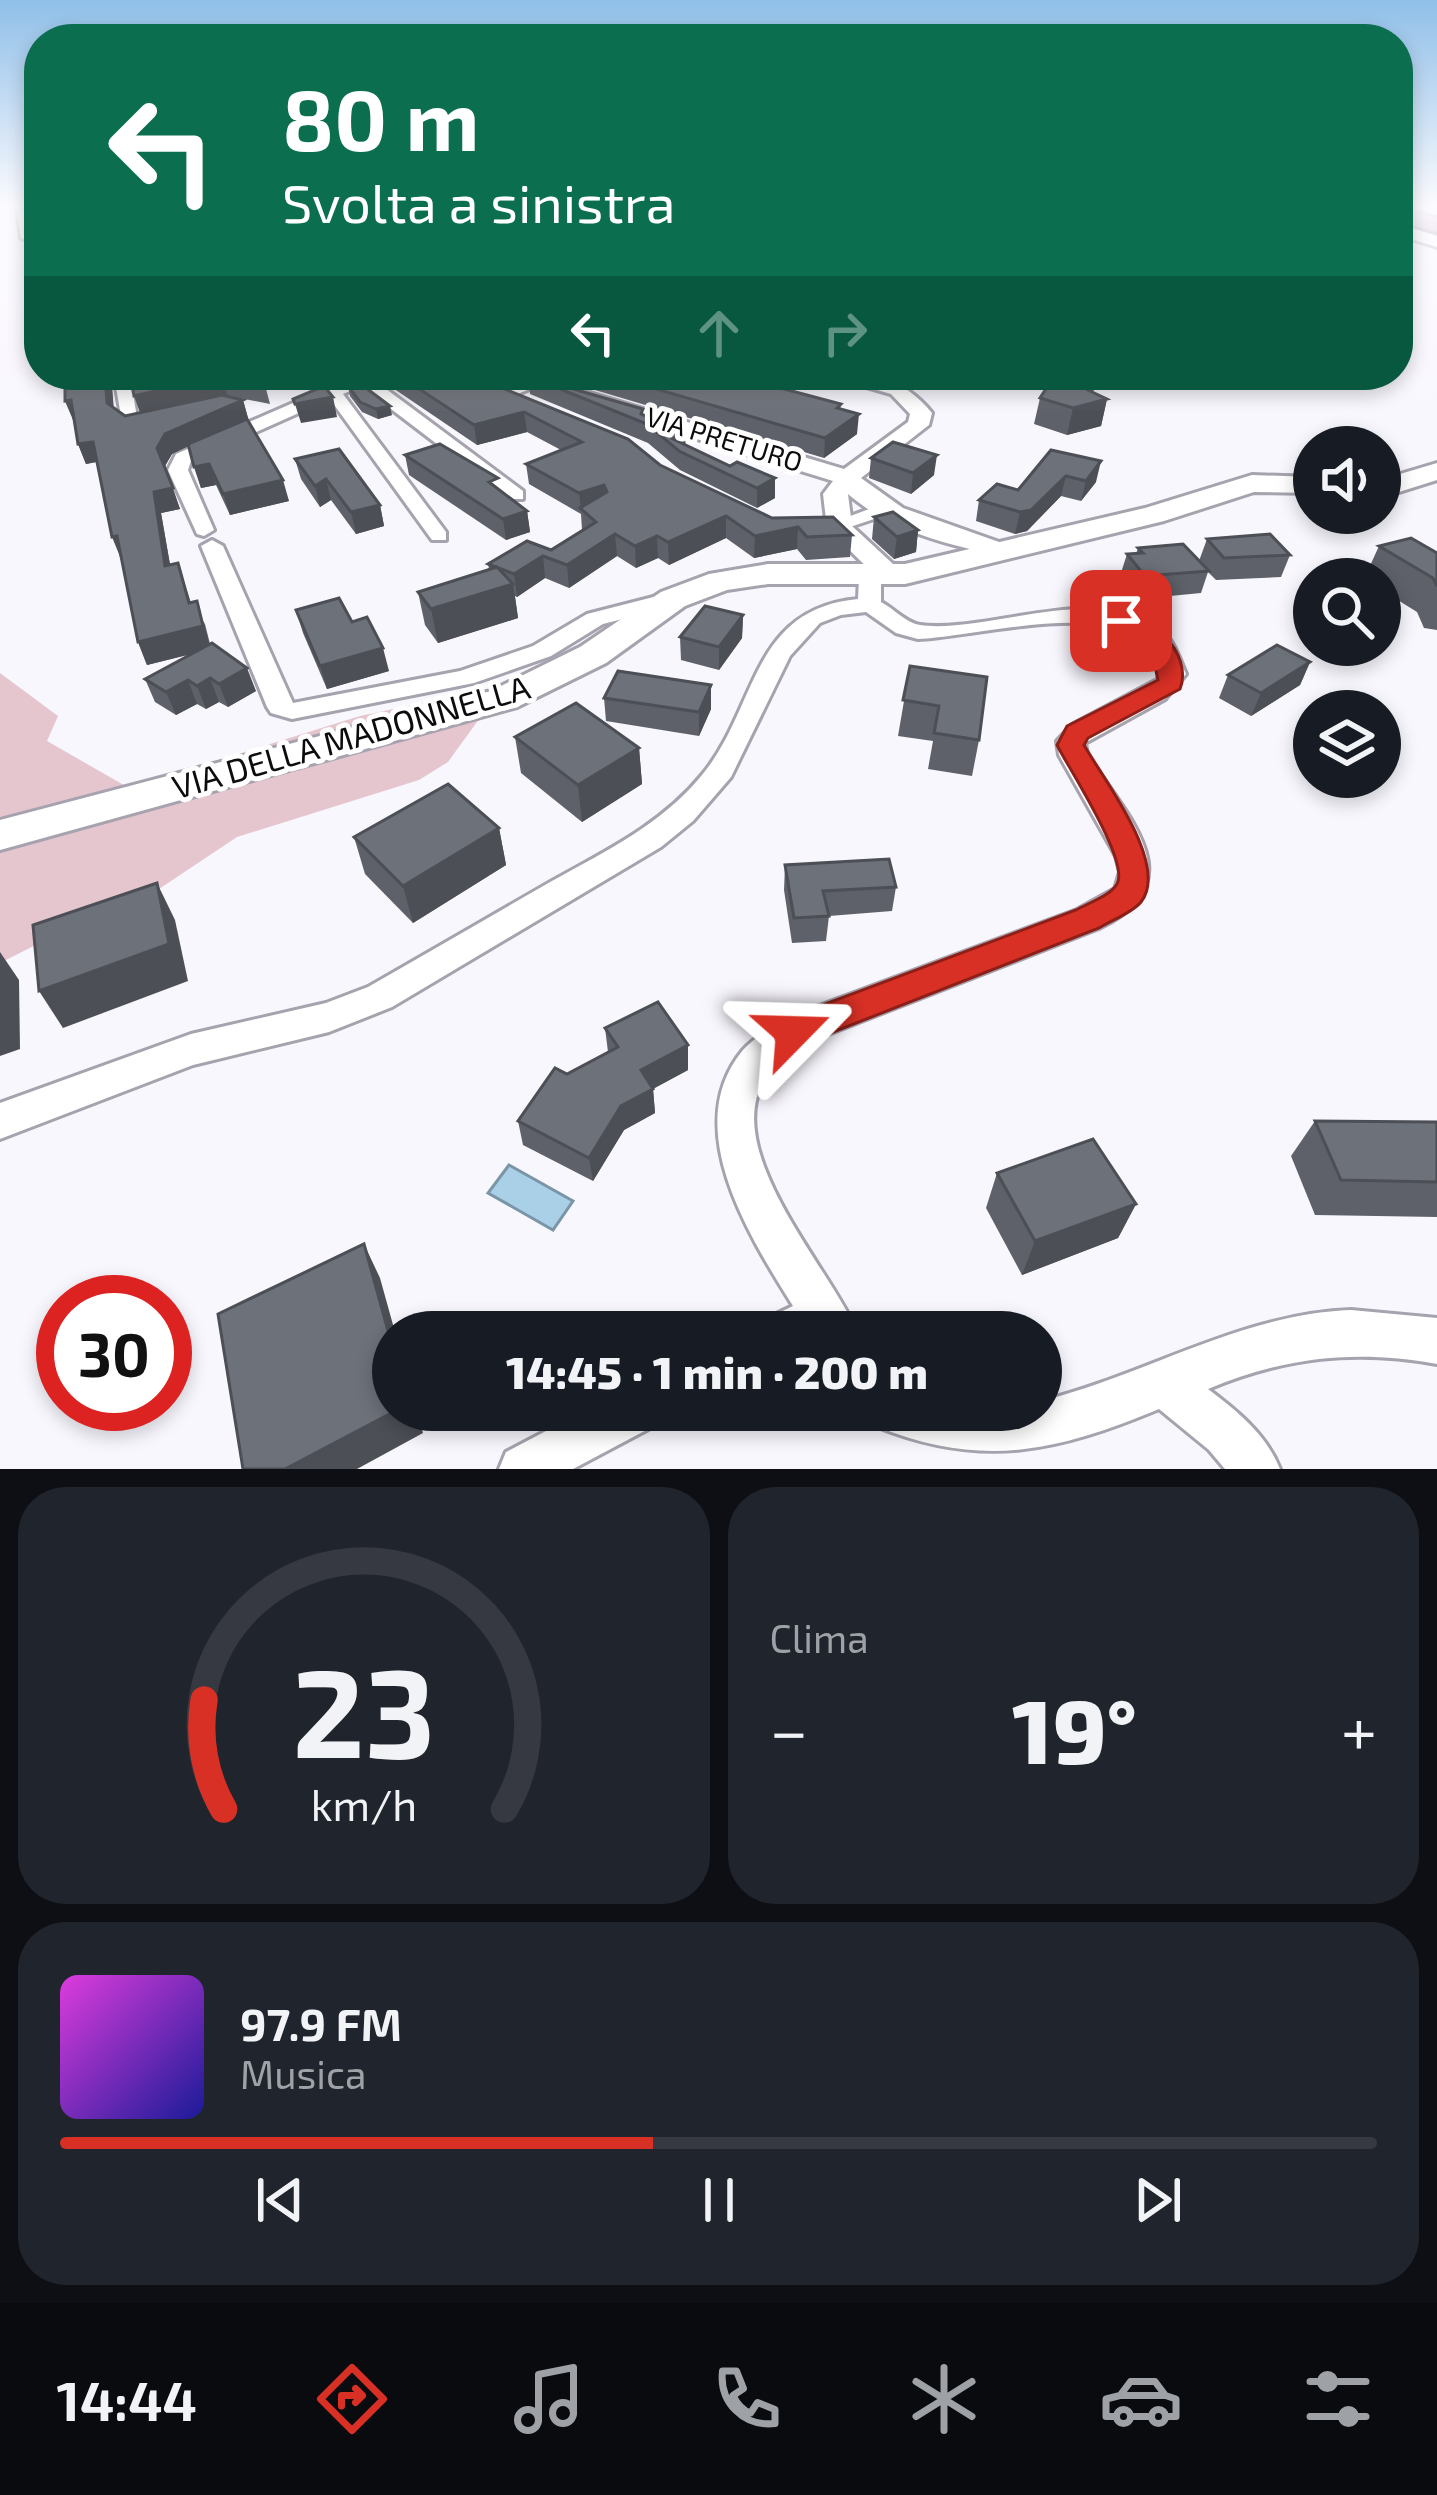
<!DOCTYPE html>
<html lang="it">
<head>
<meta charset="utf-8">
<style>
  :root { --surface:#171b24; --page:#20242c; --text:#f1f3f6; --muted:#9ea1a6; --line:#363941; --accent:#d93025 }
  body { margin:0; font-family:"Exo 2",sans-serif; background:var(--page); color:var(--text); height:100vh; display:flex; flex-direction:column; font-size:45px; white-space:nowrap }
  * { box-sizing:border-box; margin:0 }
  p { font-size:39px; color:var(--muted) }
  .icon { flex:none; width:66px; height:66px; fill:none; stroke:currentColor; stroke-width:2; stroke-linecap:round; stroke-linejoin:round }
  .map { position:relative; height:1469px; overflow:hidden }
  .sheet { display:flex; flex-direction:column; gap:18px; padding:18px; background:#0d0f14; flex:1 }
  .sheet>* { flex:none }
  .banner { position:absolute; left:24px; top:24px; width:1389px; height:366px; border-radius:48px; box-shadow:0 6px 18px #0003; background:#0b6e4f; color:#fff; overflow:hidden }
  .fabs { position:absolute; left:1293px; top:426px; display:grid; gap:24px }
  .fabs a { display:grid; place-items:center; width:108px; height:108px; border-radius:50%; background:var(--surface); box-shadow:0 6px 18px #0003; font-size:60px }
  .speed { position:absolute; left:36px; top:1275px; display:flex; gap:24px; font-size:60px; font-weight:700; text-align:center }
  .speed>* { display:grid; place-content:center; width:156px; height:156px; border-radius:50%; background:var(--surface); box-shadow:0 6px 18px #0003; line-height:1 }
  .speed .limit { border:18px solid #d22; background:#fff; color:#111 }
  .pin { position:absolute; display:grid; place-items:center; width:102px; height:102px; color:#fff; margin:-51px; border-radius:24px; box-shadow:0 6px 18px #0006 }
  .me { position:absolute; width:132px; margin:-66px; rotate:68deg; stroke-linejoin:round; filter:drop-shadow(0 0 9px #0008) }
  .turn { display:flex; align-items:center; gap:42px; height:252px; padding:0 60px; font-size:54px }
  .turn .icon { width:156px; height:156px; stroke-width:2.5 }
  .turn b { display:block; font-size:84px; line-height:102px }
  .lanes { display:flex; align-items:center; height:114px; padding:0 60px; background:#0003; justify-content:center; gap:60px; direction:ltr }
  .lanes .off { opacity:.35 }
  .big { font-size:90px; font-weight:800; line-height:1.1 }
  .sheet .widget { flex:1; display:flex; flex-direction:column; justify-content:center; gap:18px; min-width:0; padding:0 42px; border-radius:48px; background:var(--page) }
  .sheet .dial { align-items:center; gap:0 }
  .dial svg { height:312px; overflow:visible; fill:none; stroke:var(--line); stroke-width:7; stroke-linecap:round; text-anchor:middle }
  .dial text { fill:var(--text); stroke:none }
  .song { display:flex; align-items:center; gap:36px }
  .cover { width:144px; height:144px; border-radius:18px; background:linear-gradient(135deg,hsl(300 70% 55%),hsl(240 70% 35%)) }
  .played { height:12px; border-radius:6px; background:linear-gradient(90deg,var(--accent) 45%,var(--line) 45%) }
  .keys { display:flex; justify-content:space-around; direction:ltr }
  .heat { display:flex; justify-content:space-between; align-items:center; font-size:66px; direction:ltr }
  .sheet .tiles { flex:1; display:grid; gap:18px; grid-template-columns:1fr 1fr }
  .widget:last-child { grid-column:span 2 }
  .trip { position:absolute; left:372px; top:1311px; width:690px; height:120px; border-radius:60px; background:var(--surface); box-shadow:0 6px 18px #0003; font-weight:800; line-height:120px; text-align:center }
  .menu { display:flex; height:192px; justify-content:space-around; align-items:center; background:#090b0e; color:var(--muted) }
  .menu .icon { width:84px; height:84px }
  .menu .current { color:var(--accent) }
  .menu b { font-size:54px; color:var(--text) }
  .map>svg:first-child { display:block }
  .green { fill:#e5c6cf }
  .water { fill:#a9d0e7; stroke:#7a95a6; stroke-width:3 }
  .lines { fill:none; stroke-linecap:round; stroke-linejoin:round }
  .minor-casing { stroke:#a6a3ae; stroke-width:6 }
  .tertiary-casing { stroke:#a6a3ae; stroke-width:6 }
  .secondary-casing { stroke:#a6a3ae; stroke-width:6 }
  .motorway-casing { stroke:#7c597b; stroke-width:6 }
  .minor { fill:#fff; fill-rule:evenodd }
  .tertiary { fill:#fff; fill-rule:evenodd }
  .secondary { fill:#fff; fill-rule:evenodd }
  .motorway { fill:#b883b6; fill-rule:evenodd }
  .wall { fill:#5e6169; fill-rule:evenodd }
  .shaded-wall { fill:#4c4f55 }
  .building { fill:#6d717a; stroke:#4c4f55; stroke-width:3 }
  .route { fill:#d93025; stroke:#8d1f18; stroke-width:3 }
  .labels { text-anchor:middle; stroke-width:10; stroke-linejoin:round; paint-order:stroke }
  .far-street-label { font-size:27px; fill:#0c0b0e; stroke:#fff }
  .street-label { font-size:33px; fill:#0c0b0e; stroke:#fff }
</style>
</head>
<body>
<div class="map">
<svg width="1437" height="1469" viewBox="0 0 1437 1469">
  <rect width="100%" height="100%" fill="#f9f7fe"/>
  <path class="green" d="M0,673L58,716L47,741L129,788L360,716L503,686L448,762L419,780L237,837L150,895L97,914L0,963Z"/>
  <path class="water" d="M509,1165L573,1201L553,1230L488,1193Z"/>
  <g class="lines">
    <defs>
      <g id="minor">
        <path d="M17,207H29L33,236L39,237V245L21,238Z"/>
        <path d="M357,375H379L374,380L523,491V499H509L361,386L343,394L446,532V540H432L330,399L191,461L188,470L214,530L204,536L197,534L168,470L176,454Z"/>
        <path d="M124,382L132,387L137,418L159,419V427L123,428L116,387Z"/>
        <path d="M888,502L898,508L895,512L820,537L810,531Z"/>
        <path d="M212,540L223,546L293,703L460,671L533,646L587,614L673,592L684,599L681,604L603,624L551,656L474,683L292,719L271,713L267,707L201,546Z"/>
        <path d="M870,571L881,578V602C893,608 906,623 920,625C986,635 1118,574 1170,640C1177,650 1181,663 1186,674L1165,699L1085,743L1087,755C1127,816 1196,883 1099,928L805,1043C794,1052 778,1062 769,1073C713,1145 831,1268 857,1332H766L772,1316L793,1306C750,1237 679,1127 743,1050C753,1039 768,1030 779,1021L1077,910L1115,889L1120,872L1116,856L1059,755L1057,741L1072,725L1157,680L1160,674C1157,666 1154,654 1149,647C1113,599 972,637 918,639L896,633L866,612L841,615L820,623L790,656L731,777L693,821L661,847L392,1007L329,1032L193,1065L0,1139V1103L191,1034L326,1003L368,987C429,952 491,916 552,881C606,851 662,824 702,775C758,708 750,609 858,599L859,578Z"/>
        <path d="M1351,1310L1437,1318V1364C1355,1349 1285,1357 1208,1389C1237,1411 1266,1434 1280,1469H1225L1209,1450L1159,1409C1058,1451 983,1469 878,1427L871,1410H1041V1401C1146,1375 1241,1314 1351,1310Z"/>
        <path d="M586,1410H659L652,1427L573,1469H499L506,1452Z"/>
      </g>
      <path id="tertiary" d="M447,375H474L502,386L530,375L844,469L908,422L910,414L891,394L825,375C872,375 901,375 932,413L929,425L861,478L903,508L1016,548L1003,556C950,546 889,530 848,494L852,526L906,576L902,582H882L827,528L823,494L833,481L532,388L503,400Z"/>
      <g id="secondary">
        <path d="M1398,224L1437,236V247L1398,235Z"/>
        <path d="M1437,463V480L1380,498V480Z"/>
        <path d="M1252,475L1314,477V493L1254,492L1164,521L905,584H768L727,590L685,606L606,663L517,707L0,850V820L491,691L580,647L661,592L709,574L768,564H905L1145,508Z"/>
      </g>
      <path id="motorway" d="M1398,208L1437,218V232L1398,221Z"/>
    </defs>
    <use href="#minor" class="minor-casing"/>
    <use href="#tertiary" class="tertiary-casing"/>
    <use href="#secondary" class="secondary-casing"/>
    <use href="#motorway" class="motorway-casing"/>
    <use href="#minor" class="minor"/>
    <use href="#tertiary" class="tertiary"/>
    <use href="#secondary" class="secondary"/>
    <use href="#motorway" class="motorway"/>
  </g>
  <g class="wall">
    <path d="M65,375H260L265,385L270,404L224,395L243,400L248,418L247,419L289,501L230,515L216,485L201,488L188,446L172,454L164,467L180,509L161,513L170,565L178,563L191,603L205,624L210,644L256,691L228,707L219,702L206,709L197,704L176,715L155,702L145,679L191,654L147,665L138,642L122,558L97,462L86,464L78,444L74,419L65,401ZM122,378L131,382L140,412L125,416L113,408L112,387Z"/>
    <path d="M380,375H470L772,518L852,535L850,557L806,560L797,549L754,558L726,538L669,565L658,558L636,568L617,556L569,588L545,578L517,597L515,596L518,618L438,643L425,625L418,592L489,569L488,564L551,550L582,530L581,514L529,484L526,464L561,450L527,432L477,445L381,380Z"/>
    <path d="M557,375H731L841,404L840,409L857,434L824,458L558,379Z"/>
    <path d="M1097,375L1093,392L1107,399L1101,426L1067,435L1034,424L1040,398Z"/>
    <path d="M528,376L643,409V415L685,433V445L730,466L775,478V498L757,508L680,470L648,443L530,394Z"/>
    <path d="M348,386L392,415L378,419L362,412L350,396Z"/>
    <path d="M1051,450L1096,482L1081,501L1061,496L1027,531L1015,534L976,521L979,500L1018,490Z"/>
    <path d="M405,455L500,490L527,511L530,532L506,540L409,475Z"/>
    <path d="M871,458L934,475L911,494L869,478Z"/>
    <path d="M295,459L380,505L384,526L356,534L331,500L320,507L301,479Z"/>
    <path d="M874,517L918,530L916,552L894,559L872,539Z"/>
    <path d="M1207,539L1290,555L1281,577L1216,580L1208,572L1201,593L1139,599L1120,576L1127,554H1136L1138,548L1199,561Z"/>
    <path d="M1379,546L1437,553V630L1424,628L1417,612L1380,589V579H1364Z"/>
    <path d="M296,610L352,622L389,671L327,689L303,633Z"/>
    <path d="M743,615L742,638L719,670L681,660L680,637Z"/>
    <path d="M1310,662L1300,685L1251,716L1219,698L1228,675Z"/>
    <path d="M910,666L979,740L972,776L928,769L933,741L898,736Z"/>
    <path d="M604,698L711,709L699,736L606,721Z"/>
    <path d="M515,737L639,748L642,784L582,822L521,773Z"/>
    <path d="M499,828L506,865L413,923L365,874L354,837Z"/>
    <path d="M785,865L896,887L892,911L829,916L826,941L792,943L784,890Z"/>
    <path d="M605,1028L688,1045V1070L653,1089L655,1113L624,1130L593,1181L523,1145L518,1121L567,1074L608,1052Z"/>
    <path d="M1315,1121L1437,1122V1217L1315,1215L1291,1156Z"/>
    <path d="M997,1173L1136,1204L1118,1238L1022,1275L986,1208Z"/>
  </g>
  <g class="shaded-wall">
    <path d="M105,375H120L122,378L112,387L115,422L107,403Z"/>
    <path d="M322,375H346L325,384Z"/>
    <path d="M1097,375L1091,401L1107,399L1101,426L1067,435L1073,408Z"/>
    <path d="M221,376L227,395L141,415L134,396Z"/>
    <path d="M333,397L337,417L301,423L295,404Z"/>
    <path d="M71,400L78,419L73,420L65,401Z"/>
    <path d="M243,400L248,418L172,454L164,468L157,448L165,434Z"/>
    <path d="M390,406L392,415L378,419L376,409Z"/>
    <path d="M524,412L527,432L477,445L474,425Z"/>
    <path d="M859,414L857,434L824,458L825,438Z"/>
    <path d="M685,433L686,452L673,439Z"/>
    <path d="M93,442L100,461L86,464L78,444Z"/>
    <path d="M937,455L934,475L911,494L913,473Z"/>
    <path d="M1101,461L1096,482L1081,501L1086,481Z"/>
    <path d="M209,464L216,485L201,488L194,467Z"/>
    <path d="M1066,476L1061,496L1027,531L1015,534L1020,512Z"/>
    <path d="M775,478V498L757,508V488Z"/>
    <path d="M326,479L331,500L320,507L315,486Z"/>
    <path d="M283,480L289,501L230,515L223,494Z"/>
    <path d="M604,485L606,507L581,509L579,493Z"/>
    <path d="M173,488L180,509L161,513L174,587L165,566L154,492Z"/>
    <path d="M380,505L384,526L356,534L351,512Z"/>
    <path d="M527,511L530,532L506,540L503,519Z"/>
    <path d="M726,516V538L669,565L668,542Z"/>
    <path d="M798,527L797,549L754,558L755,536Z"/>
    <path d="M918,530L916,552L894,559L897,537Z"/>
    <path d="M615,534L617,556L569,588L567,565Z"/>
    <path d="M117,536L121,559L112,537Z"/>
    <path d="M657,536L658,558L636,568L635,546Z"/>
    <path d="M543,556L545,578L517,597L514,574Z"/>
    <path d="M513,584L518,618L438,643L431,609Z"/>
    <path d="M197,601L211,649L147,665L138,642Z"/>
    <path d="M743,615L742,638L719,670V647Z"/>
    <path d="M383,648L389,671L327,689L320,666Z"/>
    <path d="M1310,662L1300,685L1251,716L1261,693Z"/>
    <path d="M247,668L256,691L228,707L219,684Z"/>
    <path d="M210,678L219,702L206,709L197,686Z"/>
    <path d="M188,680L197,704L176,715L166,692Z"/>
    <path d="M711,685V709L699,736V712Z"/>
    <path d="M639,748L642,784L582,822L578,785Z"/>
    <path d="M499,828L506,865L413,923L403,886Z"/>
    <path d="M157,883L175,920L188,981L63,1028L39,991Z"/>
    <path d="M0,952L19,980L20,1049L0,1056Z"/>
    <path d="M688,1045V1070L643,1094L641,1070Z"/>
    <path d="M653,1089L655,1113L624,1130L593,1181L589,1158L621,1106Z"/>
    <path d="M1136,1204L1118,1238L1022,1275L1035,1241Z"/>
    <path d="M364,1244L380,1278L395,1332H393V1349Z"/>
    <path d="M397,1410H416L423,1433L357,1469H285Z"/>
  </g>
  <g class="building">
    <path d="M65,375H105L107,403L125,416L222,395L243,400L165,434L157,448L173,488L154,492L165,566L178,563L189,603L197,601L203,626L138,642L117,536L112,537L93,442L78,444L71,400L65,401Z"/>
    <path d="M130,375H260L265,385L221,376L134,396Z"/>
    <path d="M398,375H470L628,439L660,465L772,518L833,517L852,535L807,537L798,527L755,536L726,516L668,542L657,536L635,546L615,534L567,565L543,556L514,574L488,564L527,541L551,550L596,522L580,508L607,492L604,485L579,493L526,464L582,442L524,412L474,425Z"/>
    <path d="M608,375H731L841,404L837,408L859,414L825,438Z"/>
    <path d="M1055,375H1097L1088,390L1107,399L1073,408L1040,398Z"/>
    <path d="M528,376L643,409L641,414L685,433L673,439L730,466L737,462L775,478L757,488L679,451L647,424Z"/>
    <path d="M358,382L390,406L376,409L360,402L348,386Z"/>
    <path d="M324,386L333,397L295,404L293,399Z"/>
    <path d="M247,419L283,480L223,494L209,464L194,467L188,444Z"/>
    <path d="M893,442L937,455L913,473L871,458Z"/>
    <path d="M440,444L498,478L489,482L527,511L503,519L405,455Z"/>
    <path d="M339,449L380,505L351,512L326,479L315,486L295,459Z"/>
    <path d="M1051,450L1101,461L1086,481L1066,476L1031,510L1020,512L979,500L997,484L1018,490Z"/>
    <path d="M893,512L918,530L897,537L874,517Z"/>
    <path d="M1270,534L1290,555L1224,558L1207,539Z"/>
    <path d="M1411,538L1437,553V586L1433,578L1379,546Z"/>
    <path d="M1183,544L1209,571L1145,576L1127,554L1143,553L1138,548Z"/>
    <path d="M497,567L513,584L431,609L418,592Z"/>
    <path d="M339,598L352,622L367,617L383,648L320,666L296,610Z"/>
    <path d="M705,606L743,615L719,647L680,637Z"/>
    <path d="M212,643L247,668L219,684L210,678L197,686L188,680L166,692L145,679Z"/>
    <path d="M1277,645L1310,662L1261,693L1228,675Z"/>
    <path d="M910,666L987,677L979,740L934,733L939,706L903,700Z"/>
    <path d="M618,671L711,685L699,712L604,698Z"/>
    <path d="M576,703L639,748L578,785L515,737Z"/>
    <path d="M448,784L499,828L403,886L354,837Z"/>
    <path d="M889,859L896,887L823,891L829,916L794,918L785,865Z"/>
    <path d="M157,883L169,944L39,991L33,925Z"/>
    <path d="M658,1002L688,1045L641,1070L653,1089L621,1106L589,1158L518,1121L555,1068L567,1074L618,1047L605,1028Z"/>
    <path d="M1315,1121L1437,1122V1182L1341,1180Z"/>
    <path d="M1093,1139L1136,1204L1035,1241L997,1173Z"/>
    <path d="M364,1244L393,1349V1410H397L285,1469H243L218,1314Z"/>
  </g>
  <linearGradient id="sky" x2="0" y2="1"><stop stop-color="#8fbfe8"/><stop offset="0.5" stop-color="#fcfbff"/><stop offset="1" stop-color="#fcfbff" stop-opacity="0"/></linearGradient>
  <rect width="1437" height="413" fill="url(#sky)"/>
  <path class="route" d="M1113,616C1148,609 1194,653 1180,689L1088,738L1084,745C1104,780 1170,865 1141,902C1132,913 1112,920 1099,928L805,1043L793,1048L780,1043L774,1032L780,1021L1076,910C1088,903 1110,896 1117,884C1130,862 1069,769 1057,745L1067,726L1158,680L1151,649L1113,626Z"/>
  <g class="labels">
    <g class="far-street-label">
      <text transform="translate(724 440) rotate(17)" y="9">VIA PRETURO</text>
    </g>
    <g class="street-label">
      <text transform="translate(351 737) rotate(-16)" y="12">VIA DELLA MADONNELLA</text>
    </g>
  </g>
</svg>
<div class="fabs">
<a><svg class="icon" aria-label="sound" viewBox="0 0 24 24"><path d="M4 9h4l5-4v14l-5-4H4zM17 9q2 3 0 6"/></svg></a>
<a><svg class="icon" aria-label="search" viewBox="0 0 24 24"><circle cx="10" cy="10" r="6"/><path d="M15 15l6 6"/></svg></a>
<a><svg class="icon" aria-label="layers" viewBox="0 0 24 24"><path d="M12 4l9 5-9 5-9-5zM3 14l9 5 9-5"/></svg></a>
</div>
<div class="speed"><div class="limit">30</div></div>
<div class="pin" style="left:1121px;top:621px;background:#d93025"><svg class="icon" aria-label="arrive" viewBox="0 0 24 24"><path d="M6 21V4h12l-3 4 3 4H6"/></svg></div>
<svg class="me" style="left:793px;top:1032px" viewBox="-20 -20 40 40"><path d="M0-17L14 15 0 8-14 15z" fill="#d93025" stroke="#fff" stroke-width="4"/></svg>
<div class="trip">14:45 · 1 min · 200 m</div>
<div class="banner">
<div class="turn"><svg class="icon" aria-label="left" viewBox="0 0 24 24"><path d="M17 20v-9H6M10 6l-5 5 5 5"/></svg><div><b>80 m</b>Svolta a sinistra</div></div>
<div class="lanes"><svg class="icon" aria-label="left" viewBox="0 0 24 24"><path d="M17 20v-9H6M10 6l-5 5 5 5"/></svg><svg class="icon off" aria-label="ahead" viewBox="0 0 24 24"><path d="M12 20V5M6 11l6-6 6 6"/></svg><svg class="icon off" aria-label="right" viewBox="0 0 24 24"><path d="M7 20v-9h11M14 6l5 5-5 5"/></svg></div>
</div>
</div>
<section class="sheet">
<div class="tiles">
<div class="widget dial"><svg viewBox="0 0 100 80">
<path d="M14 69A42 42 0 1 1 86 69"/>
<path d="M14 69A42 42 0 0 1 9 41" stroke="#d93025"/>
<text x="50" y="56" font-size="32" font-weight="700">23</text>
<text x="50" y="72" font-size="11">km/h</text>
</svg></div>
<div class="widget"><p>Clima</p>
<div class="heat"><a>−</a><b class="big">19°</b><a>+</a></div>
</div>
<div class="widget">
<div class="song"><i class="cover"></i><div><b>97.9 FM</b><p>Musica</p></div></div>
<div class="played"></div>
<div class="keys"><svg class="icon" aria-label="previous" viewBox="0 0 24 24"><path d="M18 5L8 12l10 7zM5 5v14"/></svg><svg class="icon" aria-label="pause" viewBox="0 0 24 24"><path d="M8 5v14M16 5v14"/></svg><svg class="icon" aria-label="next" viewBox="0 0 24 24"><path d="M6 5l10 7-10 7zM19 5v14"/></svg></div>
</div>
</div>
</section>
<nav class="menu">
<b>14:44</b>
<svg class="icon current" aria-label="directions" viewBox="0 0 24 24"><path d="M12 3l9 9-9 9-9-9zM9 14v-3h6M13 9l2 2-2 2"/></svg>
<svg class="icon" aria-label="music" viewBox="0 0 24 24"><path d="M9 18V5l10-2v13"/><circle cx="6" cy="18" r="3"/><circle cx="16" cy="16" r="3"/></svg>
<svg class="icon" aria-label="phone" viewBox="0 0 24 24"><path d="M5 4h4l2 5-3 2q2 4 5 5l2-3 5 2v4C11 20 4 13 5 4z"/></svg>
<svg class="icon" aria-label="climate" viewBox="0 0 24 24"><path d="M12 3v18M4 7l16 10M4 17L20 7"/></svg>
<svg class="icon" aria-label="car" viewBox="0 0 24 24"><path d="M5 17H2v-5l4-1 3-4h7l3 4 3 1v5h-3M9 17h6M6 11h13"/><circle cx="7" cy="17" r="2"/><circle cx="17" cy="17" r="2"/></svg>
<svg class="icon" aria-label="filters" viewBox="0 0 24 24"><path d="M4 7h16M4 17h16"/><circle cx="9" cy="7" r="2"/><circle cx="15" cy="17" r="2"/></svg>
</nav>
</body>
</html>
